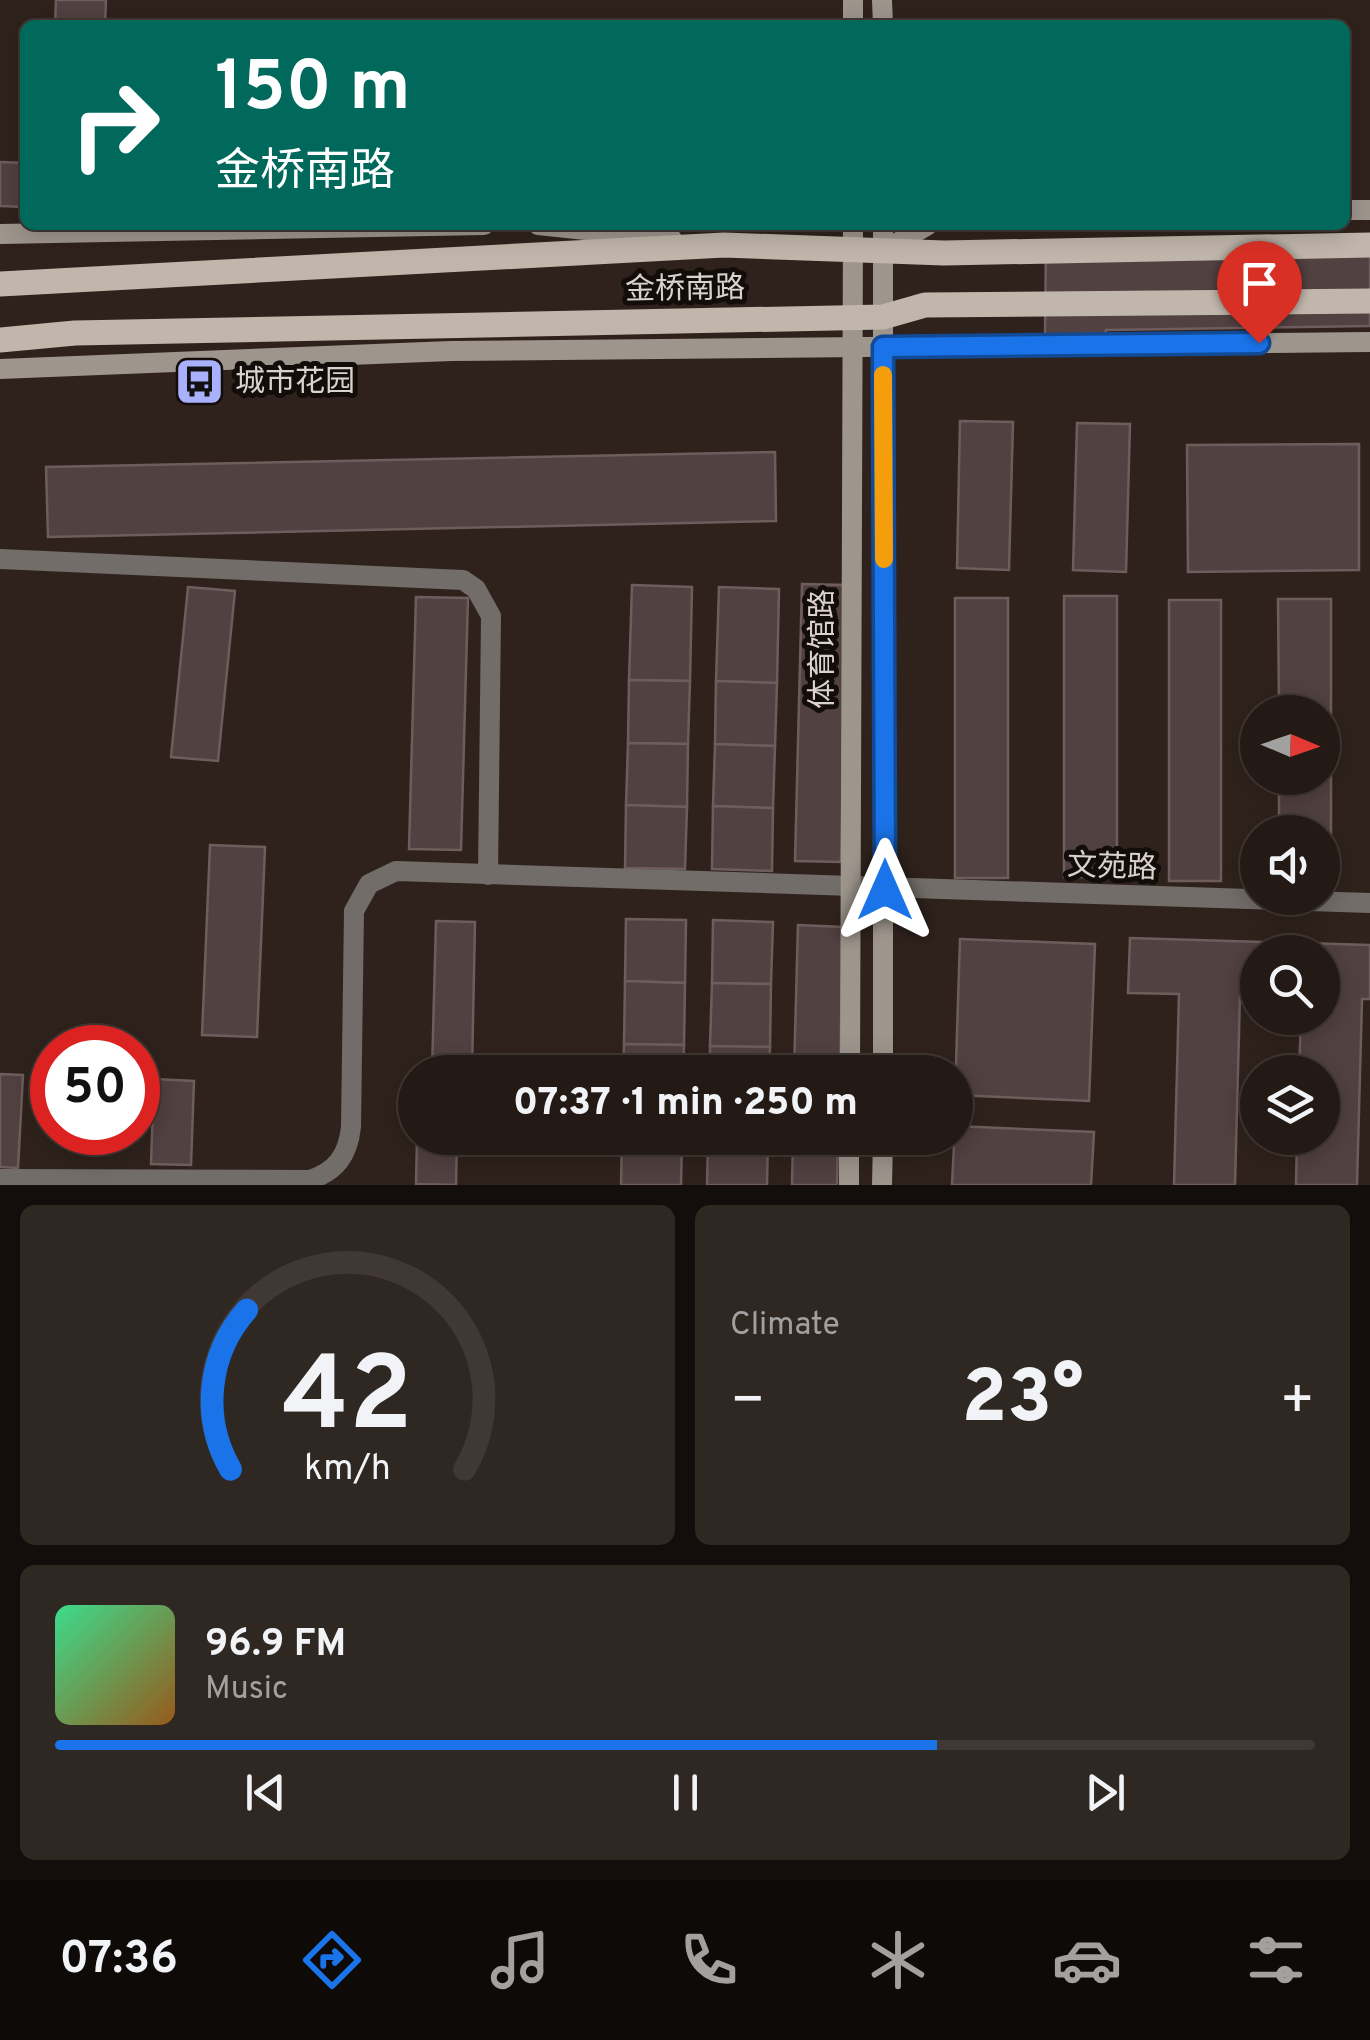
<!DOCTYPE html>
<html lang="en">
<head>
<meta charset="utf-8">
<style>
  :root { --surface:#231a15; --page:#2f2722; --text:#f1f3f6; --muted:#a3a1a0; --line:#403834; --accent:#1a73e8 }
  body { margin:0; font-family:Overpass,"Noto Sans SC",sans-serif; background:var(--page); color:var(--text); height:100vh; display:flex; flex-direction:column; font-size:38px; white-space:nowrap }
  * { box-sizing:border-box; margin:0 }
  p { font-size:32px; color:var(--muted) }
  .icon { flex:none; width:55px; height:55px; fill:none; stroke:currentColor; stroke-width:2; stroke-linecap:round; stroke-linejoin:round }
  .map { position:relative; height:1185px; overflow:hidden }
  .sheet { display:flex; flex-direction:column; gap:20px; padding:20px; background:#130e0c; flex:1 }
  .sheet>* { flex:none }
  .guide { position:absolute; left:20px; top:20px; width:1330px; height:210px; border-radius:15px; box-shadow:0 5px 25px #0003,0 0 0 2px var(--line); background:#00695c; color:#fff; overflow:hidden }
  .needle { width:65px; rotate:92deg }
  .fabs { position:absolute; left:1240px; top:695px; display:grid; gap:20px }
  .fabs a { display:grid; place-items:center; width:100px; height:100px; border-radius:50%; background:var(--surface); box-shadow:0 5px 25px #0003,0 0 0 2px var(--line); font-size:50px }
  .speed { position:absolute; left:30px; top:1025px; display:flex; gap:20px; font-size:50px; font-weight:700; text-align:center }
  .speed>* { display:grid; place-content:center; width:130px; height:130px; border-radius:50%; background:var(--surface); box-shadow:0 5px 25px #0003,0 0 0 2px var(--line); line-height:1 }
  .speed .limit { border:15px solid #d22; background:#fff; color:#111 }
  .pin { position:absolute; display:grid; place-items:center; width:85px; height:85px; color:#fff; margin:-102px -42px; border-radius:50% 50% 50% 0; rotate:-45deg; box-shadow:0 0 10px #0007 }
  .pin .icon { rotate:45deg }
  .me { position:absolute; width:110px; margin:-55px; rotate:0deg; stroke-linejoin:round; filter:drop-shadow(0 0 8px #0008) }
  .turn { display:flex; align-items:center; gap:35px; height:210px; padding:0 30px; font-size:45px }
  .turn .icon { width:130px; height:130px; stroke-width:2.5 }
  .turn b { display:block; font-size:70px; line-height:85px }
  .big { font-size:75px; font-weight:800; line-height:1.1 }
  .sheet .card { flex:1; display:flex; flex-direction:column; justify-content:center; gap:15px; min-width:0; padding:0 35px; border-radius:15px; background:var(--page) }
  .sheet .dial { align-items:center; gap:0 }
  .dial svg { height:260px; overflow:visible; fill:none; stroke:var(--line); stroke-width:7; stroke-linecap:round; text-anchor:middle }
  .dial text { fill:var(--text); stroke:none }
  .song { display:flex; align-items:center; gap:30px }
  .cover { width:120px; height:120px; border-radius:15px; background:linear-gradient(135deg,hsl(150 70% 55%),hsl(30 70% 35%)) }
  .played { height:10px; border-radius:5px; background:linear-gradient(90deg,var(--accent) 70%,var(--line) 70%) }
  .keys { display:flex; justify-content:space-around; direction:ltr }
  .heat { display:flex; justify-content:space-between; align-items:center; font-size:55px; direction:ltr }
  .sheet .tiles { flex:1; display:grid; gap:20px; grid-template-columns:1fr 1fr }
  .card:last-child { grid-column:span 2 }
  .trip { position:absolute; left:398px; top:1055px; width:575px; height:100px; border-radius:50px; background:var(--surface); box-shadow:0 5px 25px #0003,0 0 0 2px var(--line); font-weight:800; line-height:100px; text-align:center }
  .menu { display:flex; height:160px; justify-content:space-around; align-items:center; background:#0e0a08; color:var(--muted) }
  .menu .icon { width:70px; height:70px }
  .menu .selected { color:var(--accent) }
  .menu b { font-size:45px; color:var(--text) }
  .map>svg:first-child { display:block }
  .building { fill:#514140; stroke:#6f5d5d; stroke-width:2.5 }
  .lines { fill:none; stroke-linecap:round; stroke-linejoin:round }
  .minor { stroke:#726d68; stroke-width:20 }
  .secondary { stroke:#9e968d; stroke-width:20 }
  .primary { stroke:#c0b6ab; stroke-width:25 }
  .route-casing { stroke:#114b97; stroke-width:25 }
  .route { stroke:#1a73e8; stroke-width:18 }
  .slow { stroke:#f59e0b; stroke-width:18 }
  .labels { text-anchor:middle; stroke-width:10; stroke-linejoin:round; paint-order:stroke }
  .street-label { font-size:30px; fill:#dbd2ce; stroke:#130d0a }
  .poi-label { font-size:30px; fill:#dbd2ce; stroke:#130d0a; text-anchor:start }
</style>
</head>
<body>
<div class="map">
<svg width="1370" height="1185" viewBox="0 0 1370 1185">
  <rect width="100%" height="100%" fill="#2f221c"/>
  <g class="building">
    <path d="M56,0H106L105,25H55Z"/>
    <path d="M0,162L25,163V207L0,206Z"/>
    <path d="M1046,241L1370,244V326L1106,330L1104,336L1045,337Z"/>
    <path d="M960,421L1013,422L1009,570L957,568Z"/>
    <path d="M1077,423L1130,424L1126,572L1073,570Z"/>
    <path d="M1359,444V570L1188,572L1187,445Z"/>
    <path d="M775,452L776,521L48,537L46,467Z"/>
    <path d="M802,584L847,585L841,862L795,861Z"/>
    <path d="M632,585L692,587L690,681L629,680Z"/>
    <path d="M188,587L235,591L218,761L171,757Z"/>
    <path d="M719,587L779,589L777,683L716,681Z"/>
    <rect x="1064" y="596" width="53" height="281"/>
    <path d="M416,597L468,598L461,850L409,849Z"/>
    <rect x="955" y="598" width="53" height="280"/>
    <path d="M1278,599H1331V880H1322V832H1279V778H1322V712H1279Z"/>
    <rect x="1169" y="600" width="52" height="281"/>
    <path d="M629,680L690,681L688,744L628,743Z"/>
    <path d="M716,681L777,683L775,746L715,744Z"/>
    <path d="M628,743L688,744L687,807L626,805Z"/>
    <path d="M715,744L775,746L773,808L713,806Z"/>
    <path d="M626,805L687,807L685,869L625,868Z"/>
    <path d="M713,806L773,808L772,871L712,869Z"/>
    <path d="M210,845L265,847L257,1037L202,1035Z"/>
    <path d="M626,919L686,920L685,983L625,981Z"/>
    <path d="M713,920L773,922L771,984L712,983Z"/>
    <path d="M436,921L475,922L472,1072H432Z"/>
    <path d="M798,925L843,927L840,1072H794Z"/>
    <path d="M1130,938L1370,945V999H1362L1357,1185H1296L1297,1138H1322V1072H1299L1301,1018H1322V952H1258V996L1240,995L1235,1185H1174L1179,994L1128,993Z"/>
    <path d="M960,939L1095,944L1089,1101L955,1095Z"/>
    <path d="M625,981L685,983L684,1045L624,1044Z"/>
    <path d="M712,983L771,984L770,1047L710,1046Z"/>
    <path d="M624,1044L684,1045L683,1072H623Z"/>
    <path d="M710,1046L770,1047L769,1072H710Z"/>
    <path d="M0,1074L23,1075L18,1168L0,1167Z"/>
    <path d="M154,1079L194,1081L191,1165L151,1164Z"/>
    <path d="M955,1126L1094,1132L1091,1185H952Z"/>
    <path d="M417,1138H457L456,1185L416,1184Z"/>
    <path d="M622,1138H682L681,1185H621Z"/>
    <path d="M708,1138H768L767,1185H707Z"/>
    <path d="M793,1138H838L837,1185H792Z"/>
  </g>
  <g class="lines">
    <g class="minor">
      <path d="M0,559L463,580L476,589L491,616L488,875"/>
      <path d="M0,1179L309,1180C336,1172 348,1155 351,1127L354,911L369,884L396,871L1370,903"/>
    </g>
    <g class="secondary">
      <path d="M882,0L883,25"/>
      <path d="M853,25V0"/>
      <path d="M1345,210H1370"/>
      <path d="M538,225L672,239"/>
      <path d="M883,225V1072"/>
      <path d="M0,234L484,225"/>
      <path d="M883,251L928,225"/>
      <path d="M0,369L451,351L1370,342"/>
      <path d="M850,1072L853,225"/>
      <path d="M849,1185V1138"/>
      <path d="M882,1185L883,1138"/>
    </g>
    <g class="primary">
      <path d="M0,284L724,245L944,253L1370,245"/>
      <path d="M0,340L75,333L883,317L925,305L1370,301"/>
    </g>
  </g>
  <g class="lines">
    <defs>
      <path id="route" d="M885,890L883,347L1259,343"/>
    </defs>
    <use href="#route" class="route-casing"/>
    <use href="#route" class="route"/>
    <path class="slow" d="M883,375L884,559"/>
  </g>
  <defs>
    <symbol id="bus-square" viewBox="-11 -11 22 22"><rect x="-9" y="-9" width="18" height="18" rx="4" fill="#a9b0fc" stroke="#130d0a"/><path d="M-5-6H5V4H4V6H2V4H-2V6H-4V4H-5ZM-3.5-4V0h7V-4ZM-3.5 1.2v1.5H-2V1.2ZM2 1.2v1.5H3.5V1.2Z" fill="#111"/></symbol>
  </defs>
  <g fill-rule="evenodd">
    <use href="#bus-square" x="172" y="354" width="55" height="55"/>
  </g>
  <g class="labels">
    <g class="street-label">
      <text transform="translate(685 288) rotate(-1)" y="10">金桥南路</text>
      <text transform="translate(822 649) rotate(-90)" y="10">体育馆路</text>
      <text transform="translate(1112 866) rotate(2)" y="10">文苑路</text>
    </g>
    <g class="poi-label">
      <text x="235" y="391">城市花园</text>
    </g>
  </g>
</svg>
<div class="fabs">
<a><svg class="needle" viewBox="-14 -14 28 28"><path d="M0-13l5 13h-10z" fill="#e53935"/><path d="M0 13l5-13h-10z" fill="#a3a1a0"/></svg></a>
<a><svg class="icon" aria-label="sound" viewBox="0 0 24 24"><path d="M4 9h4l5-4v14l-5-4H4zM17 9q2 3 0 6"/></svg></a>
<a><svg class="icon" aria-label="search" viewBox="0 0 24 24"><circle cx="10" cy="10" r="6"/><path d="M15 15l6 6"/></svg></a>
<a><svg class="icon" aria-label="layers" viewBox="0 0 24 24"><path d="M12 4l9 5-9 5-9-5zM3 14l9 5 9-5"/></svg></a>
</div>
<div class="speed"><div class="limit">50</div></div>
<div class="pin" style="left:1259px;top:343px;background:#d93025"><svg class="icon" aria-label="arrive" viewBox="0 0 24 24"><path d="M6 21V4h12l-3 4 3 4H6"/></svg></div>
<svg class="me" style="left:885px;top:890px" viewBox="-20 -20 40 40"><path d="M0-17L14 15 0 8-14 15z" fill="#1a73e8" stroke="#fff" stroke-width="4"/></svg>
<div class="trip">07:37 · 1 min · 250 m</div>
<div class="guide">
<div class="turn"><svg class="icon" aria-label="right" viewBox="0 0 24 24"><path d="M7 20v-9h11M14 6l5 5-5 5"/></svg><div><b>150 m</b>金桥南路</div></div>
</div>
</div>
<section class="sheet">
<div class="tiles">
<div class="card dial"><svg viewBox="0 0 100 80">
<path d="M14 69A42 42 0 1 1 86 69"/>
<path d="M14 69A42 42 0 0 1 19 20" stroke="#1a73e8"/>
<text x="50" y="56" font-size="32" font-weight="700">42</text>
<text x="50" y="72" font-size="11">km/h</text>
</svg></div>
<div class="card"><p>Climate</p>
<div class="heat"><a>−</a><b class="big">23°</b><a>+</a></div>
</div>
<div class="card">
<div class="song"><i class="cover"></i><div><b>96.9 FM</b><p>Music</p></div></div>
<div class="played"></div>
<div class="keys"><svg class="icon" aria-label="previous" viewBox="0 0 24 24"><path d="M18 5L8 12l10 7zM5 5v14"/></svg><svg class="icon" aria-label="pause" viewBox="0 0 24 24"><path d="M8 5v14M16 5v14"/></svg><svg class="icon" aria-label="next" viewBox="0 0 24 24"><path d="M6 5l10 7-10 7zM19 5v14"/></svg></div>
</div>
</div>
</section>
<nav class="menu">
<b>07:36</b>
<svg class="icon selected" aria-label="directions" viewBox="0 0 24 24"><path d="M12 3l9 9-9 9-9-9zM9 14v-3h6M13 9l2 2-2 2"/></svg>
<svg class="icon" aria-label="music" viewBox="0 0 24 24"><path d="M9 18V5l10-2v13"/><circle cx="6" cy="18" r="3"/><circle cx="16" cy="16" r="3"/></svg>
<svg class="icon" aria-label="phone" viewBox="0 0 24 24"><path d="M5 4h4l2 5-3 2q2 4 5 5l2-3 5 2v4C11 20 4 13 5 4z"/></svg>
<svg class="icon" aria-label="climate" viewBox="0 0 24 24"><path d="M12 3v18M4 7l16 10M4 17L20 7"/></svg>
<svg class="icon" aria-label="car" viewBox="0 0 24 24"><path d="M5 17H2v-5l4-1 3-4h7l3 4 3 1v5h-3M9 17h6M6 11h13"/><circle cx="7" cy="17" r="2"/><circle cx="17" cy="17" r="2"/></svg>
<svg class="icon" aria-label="filters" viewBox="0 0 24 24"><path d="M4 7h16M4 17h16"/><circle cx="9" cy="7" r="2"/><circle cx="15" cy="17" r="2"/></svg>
</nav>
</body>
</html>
